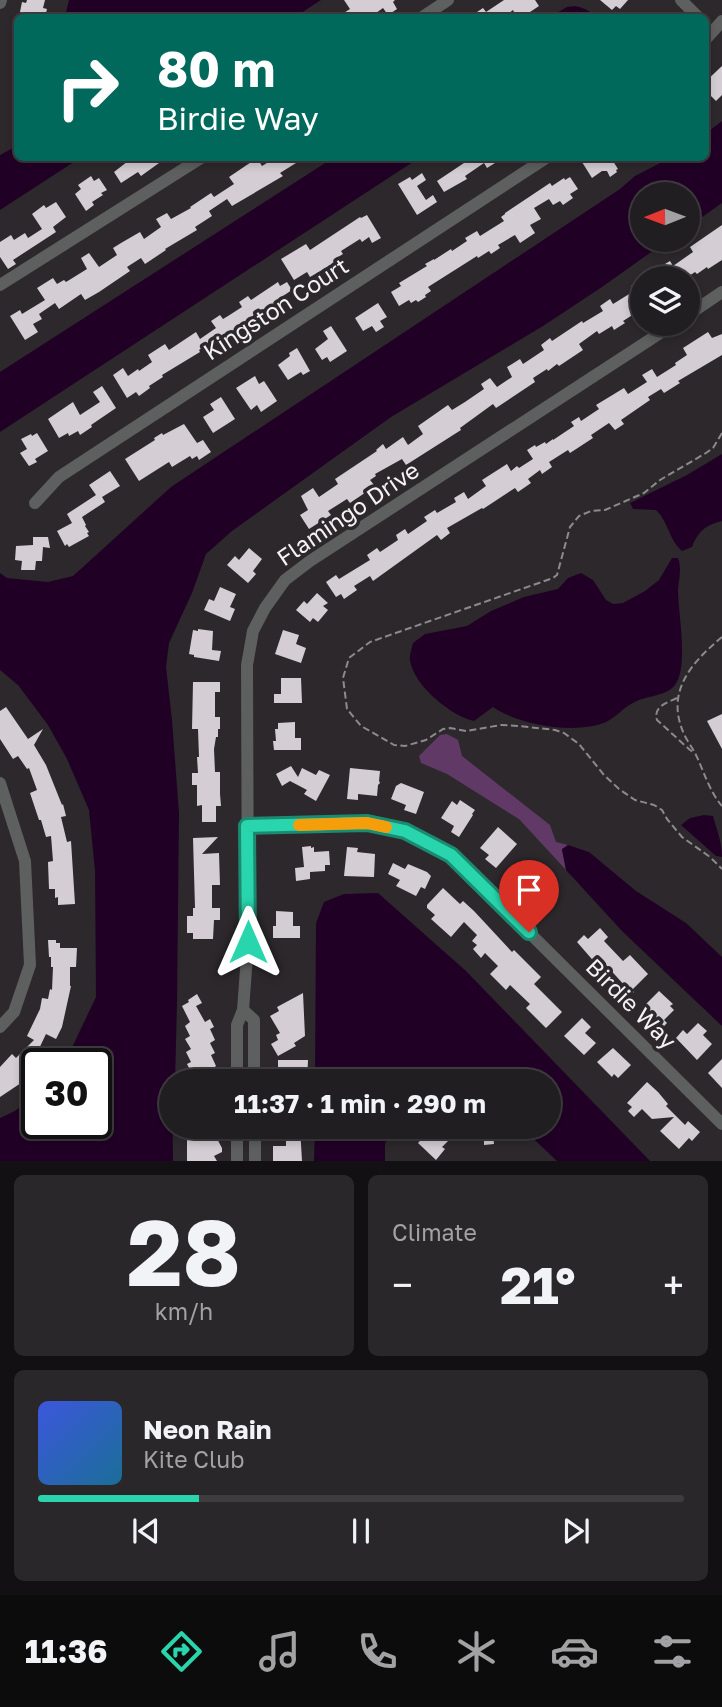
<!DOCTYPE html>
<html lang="en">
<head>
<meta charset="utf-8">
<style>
  :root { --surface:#211e21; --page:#29272a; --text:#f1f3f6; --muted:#a2a2a5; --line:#3e3c3f; --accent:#29d5ad }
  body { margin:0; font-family:"Golos Text",sans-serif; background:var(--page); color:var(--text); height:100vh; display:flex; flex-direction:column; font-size:26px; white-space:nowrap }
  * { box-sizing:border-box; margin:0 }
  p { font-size:23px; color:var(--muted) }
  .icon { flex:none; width:38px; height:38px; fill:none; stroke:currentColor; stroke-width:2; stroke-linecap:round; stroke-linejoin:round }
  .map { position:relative; height:1161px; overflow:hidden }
  .sheet { display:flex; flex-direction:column; gap:14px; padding:14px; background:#121012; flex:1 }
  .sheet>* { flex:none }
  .top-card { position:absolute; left:14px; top:14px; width:695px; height:147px; border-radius:10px; box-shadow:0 4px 10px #0003,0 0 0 2px var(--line); background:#00695c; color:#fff; overflow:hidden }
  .needle { width:46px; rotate:269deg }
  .tools { position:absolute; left:630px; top:182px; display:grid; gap:14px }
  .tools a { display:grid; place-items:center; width:70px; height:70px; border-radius:50%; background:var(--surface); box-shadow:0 4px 10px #0003,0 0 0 2px var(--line); font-size:35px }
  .speed { position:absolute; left:21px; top:1048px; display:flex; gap:14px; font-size:35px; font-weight:700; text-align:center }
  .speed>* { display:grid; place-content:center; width:91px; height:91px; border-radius:50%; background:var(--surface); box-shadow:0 4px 10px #0003,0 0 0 2px var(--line); line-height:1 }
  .speed .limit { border:4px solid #111; border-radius:10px; background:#fff; color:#111 }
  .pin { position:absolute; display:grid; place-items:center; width:60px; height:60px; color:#fff; margin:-72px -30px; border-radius:50% 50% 50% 0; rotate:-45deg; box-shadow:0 0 7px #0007 }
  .pin .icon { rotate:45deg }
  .me { position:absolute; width:77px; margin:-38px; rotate:0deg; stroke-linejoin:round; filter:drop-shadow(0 0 5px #0008) }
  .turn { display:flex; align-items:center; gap:24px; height:147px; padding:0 28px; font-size:32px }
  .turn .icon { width:91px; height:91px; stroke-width:2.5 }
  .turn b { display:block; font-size:49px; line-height:60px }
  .big { font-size:52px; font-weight:700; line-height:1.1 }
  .sheet .card { flex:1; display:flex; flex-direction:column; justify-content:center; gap:10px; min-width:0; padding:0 24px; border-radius:10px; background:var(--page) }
  .sheet .dial { align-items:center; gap:0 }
  .dial b { font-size:91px; line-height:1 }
  .song { display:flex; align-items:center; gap:21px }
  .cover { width:84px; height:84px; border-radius:10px; background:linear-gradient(135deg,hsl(230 70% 55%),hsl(200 70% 35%)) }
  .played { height:7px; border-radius:4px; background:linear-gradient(90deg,var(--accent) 25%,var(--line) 25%) }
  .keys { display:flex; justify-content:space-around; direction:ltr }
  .heat { display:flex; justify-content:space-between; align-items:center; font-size:38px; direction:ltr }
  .sheet .tiles { flex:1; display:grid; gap:14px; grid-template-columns:1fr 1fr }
  .card:last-child { grid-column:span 2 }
  .trip { position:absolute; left:159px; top:1069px; width:402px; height:70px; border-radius:35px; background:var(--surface); box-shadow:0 4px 10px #0003,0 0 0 2px var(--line); font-weight:700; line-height:70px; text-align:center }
  .tab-bar { display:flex; height:112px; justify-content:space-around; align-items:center; background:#0d0c0d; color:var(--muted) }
  .tab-bar .icon { width:49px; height:49px }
  .tab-bar .current { color:var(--accent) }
  .tab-bar b { font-size:32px; color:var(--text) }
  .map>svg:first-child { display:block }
  .green { fill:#613966 }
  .water { fill:#210026 }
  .building { fill:#d4ced4 }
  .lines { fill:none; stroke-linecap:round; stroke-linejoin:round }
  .path { stroke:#8d8a8d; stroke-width:2; stroke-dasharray:7 3.5; stroke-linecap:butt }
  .minor { stroke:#5d605f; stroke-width:12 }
  .route-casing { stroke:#1b8a70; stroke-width:18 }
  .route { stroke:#29d5ad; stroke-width:12 }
  .slow { stroke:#f59e0b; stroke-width:12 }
  .labels { text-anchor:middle; stroke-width:7; stroke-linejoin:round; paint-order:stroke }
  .street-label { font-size:23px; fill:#f5f2f5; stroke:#2c282c }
</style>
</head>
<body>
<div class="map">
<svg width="722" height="1161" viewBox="0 0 722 1161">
  <rect width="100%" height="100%" fill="#2c282c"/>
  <path class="green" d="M447,734L458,740L462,756L550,825L556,842L568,845L562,850L566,870L519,819L447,774L421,763L419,756L440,735Z"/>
  <g class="water">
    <path d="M69,0H321L295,17H65Z"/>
    <path d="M575,6C584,8 589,10 595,17H550L567,7Z"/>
    <path d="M722,121V203L688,227V194H642V240H668L602,287L543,326L391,417L232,531L206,554L192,593L169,643L166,667L172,720L179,813L177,1004L175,1081L172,1082L173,1161H0V1118L15,1111L37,1094V1124H96V1064H62L68,1056L96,997L95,871L89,810L67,759L48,725L18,685L0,670V573L7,578L48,582L73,576L171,487L620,189L635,176L670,158H705V134Z"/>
    <path d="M17,146L18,158H80L0,210V155Z"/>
    <path d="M333,158H419L0,432V372Z"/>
    <path d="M722,454V521C706,525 698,531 692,547L682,551C669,540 668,521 656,510L633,509L630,503L687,475Z"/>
    <path d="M672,558H678C682,569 679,578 678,590C678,613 689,666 675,685C668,695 648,696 637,701C624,706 617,717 606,722C576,735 519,725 493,707L474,721C451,716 413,685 410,660C409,656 412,648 413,643L425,634L467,626L491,611L524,597L558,589L568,578L581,573L593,580L606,600L613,604L623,603L645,591L659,580Z"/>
    <path d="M704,815L713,816C717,831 722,842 722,857L716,856L681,825L690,818Z"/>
    <path d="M568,845L589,852L636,891L686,923L722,957V1026L622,931L566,870L562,849Z"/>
    <path d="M378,893L466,971L650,1161H557L521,1127H550V1082L315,1081L316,923L324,902L344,894Z"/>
    <path d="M315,1127H392L385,1144V1161H314Z"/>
  </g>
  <g class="building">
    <path d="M27,0H45L43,8L47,9L45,17L20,12L22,2L26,3Z"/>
    <path d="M344,0H395L393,2L397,9L388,15L383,8L369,18H336L350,9Z"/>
    <path d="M504,0H535L539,6L524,16L521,13L516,16L513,10L502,18H468L483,8L486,12Z"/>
    <path d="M600,0H628L620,9L616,6L612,10Z"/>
    <path d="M722,66V95L716,101L705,90V82Z"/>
    <path d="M132,158H166L141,176L138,172L121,183L114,172Z"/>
    <path d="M257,158L262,166L275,158H304L280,173L283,176L232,206L227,199L209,211L212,216L195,227L197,230L165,249L166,250L145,264L141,258L127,267L130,271L99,292L85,300L81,294L59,309L55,303L39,314L42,319L33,324L38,332L25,340L10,316L20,310L22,314L45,300L37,288L53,278L57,284L64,280L66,282L87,269L81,258L89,253L99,267L117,255L113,248L121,243L140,232L144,239L161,227L156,219L167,213L171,219L191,208L190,207L211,193L214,197L234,184L229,177Z"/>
    <path d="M461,158H503L487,168L484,163L465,176L467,179L444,192L437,181L464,163Z"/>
    <path d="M589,158H611L618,169L616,170L617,172L610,177L607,171H602L592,178L582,162Z"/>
    <path d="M422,173L426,180L417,186L426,200L433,195L437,202L417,215L398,184L410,177L412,180Z"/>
    <path d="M91,176L94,181L99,178L107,190L101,193L103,195L92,202L94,205L86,211L75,194L81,189L78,185Z"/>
    <path d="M570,177L578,189L570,194L573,198L563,205L560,201L553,205L549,199L534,208L541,219L530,225L535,233L520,243L515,235L498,245L500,248L491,254L489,251L478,258L477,256L428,287L431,291L425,295L426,297L418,302L416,300L411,303L409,300L399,306L391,292L401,286L399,283L427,266L425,264L434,259V260L451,249L452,251L467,241L465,238L477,231L480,236L504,221L501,217L505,214V213L550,183L552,186L564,178L565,180Z"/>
    <path d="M56,202L66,217L53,227L56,232L13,260L16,264L8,269L0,257V242L11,235L14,240L25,233L28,238L42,229L32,214L44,205L46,208Z"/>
    <path d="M367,215L381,238L372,243L369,237L362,242L360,239L341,251L343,254L335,259L339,264L330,270L327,267L310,277L307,272L294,280L281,259L306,244L310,250L360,217L361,218Z"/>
    <path d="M722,225V260L708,269L707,267L697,274L695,272L686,278H654L663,272L660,267L670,261L673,266L693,252L690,247Z"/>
    <path d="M642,279V309L623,321L625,323L614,330L612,326L599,334L597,331L579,344L583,350L559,366L557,364L548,371L547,369L533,378L535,382L496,408L493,404L460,428L461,430L406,465L402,459L375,474L376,476L370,480L375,486L350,503L347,499L328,511L331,515L309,529L300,515L308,510L301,496L313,488L319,497L338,484L335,479L377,451L376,450L383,444L386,449L403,437L408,445L423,434L418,426L448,405L452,410L465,402L484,389L481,384L490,378L497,387L512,377L507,367L520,359L523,364L544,350L541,345L550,338L552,341L582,321L583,323L603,311L600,306L610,299L613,304L634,291L631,286Z"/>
    <path d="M278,282L280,286L287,282L292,290L280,298L283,302L274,308L272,306L223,340L214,344L212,342L199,350L200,352L162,375L163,377L149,386L150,388L139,396L136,392L127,398L113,375L123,368L128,376L138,369L139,371L152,362L148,355L165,344L169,350L196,332L200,339L216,328L211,321L220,315L223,319L228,316L242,307L239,302L248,296L251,300Z"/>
    <path d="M378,303L387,317L380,321L384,327L376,332L372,326L363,331L355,318Z"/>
    <path d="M331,326L347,351L330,362L327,357L322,360L315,349L328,339L323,331Z"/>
    <path d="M708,332L712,338L722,334V355L678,381L680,383L664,393L661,389L648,397L650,400L621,420L624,424L615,430L609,423L591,435L593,438L570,453L568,450L549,462L552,467L542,474L540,470L528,479L531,483L518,492L515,488L483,509L482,508L447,528L450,533L441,540L437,535L373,581L370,576L354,586L357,590L344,599L341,594L336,597L326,582L336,575L339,579L370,560L367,555L377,548L380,552L398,540L396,535L405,529L408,534L427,521L424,517L435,510L437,513L456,502L454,498L464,492L468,499L486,486L482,480L507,464L511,471L517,466L519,468L533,459L527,450L535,445L536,447L545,442L546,444L553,439V440L574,426L571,422L579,417L581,421L599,409L596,405L624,388L628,394L647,382L642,375L652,369L657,377L676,365L675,363L687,355L683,348Z"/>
    <path d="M297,348L310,371L303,375L301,372L288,380L278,365L290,356L289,353Z"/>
    <path d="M255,376L259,384L264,381L277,401L261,412L257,405L251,410L236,388Z"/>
    <path d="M102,386L116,408L91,425L92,427L80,435L78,431L69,436L68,433L59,438L48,419L73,402L80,415L100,402L93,392Z"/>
    <path d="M221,397L235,419L213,433L203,417L214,410L210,404Z"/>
    <path d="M184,424L197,443L203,440L211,452L199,460L197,456L192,459L190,456L172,467L169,462L139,481L125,459L155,440L154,438L162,433L163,435Z"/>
    <path d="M37,433L48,451L35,459L37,462L29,466L20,453L27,449L21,439L31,434L32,436Z"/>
    <path d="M110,471L120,486L102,497L105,502L82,517L86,525L85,526L89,532L87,533L89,536L69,547L67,544L65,546L57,531L72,523L67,514L96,495L89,485Z"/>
    <path d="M33,537H48L50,548L43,547L42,561H36L35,570H21L22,561L15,560L16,546L33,545Z"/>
    <path d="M249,548L262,559L253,571L256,574L248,583L227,565L235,556L239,560Z"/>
    <path d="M220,587L236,594L230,607L235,609L230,621L204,610L209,599L214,601Z"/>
    <path d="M317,593L328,603L323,606L328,610L318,622L313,618L310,622L296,610L304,601L307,604Z"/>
    <path d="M198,629L213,631L212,650L221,651L219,661L194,657V655L189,654L193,630L198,631Z"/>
    <path d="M283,630L299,635L296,644L306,648L301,663L275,654Z"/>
    <path d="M281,678H301L302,703H274V694H281Z"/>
    <path d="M193,682H220V692H215V717H220V729H218V737H216L214,749L215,772H220V794L221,806H216V822H202V805L197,806V785H192V773H198L197,757H199L198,729H192Z"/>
    <path d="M6,707L28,739L43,729L34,745L46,765L62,805L63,804L66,816L61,817L67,842L71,841L75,904L58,905V897L55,898V889H49L48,862L53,861L51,836L46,837L41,820H39L30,793L37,790L29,768L27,769L18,756L13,759L0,739V711Z"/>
    <path d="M722,714V749L707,721Z"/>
    <path d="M295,722V738H301V750H274L273,741H276L275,729H278V723Z"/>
    <path d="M291,766L298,777L302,768L316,775L319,770L330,775L316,801L304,794L307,790L290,781L282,786L276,774Z"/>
    <path d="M350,768L380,771L379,781L380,783L378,785L377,796L358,794V800L347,799Z"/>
    <path d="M401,783L424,792L416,814L404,810L406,805L391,799L396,786Z"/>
    <path d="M460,800L475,810L472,814L473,815L459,837L451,832L454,826L441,818L452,801L457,805Z"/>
    <path d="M498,827L517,844L496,868L485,859L489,855L480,848Z"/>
    <path d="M218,837L202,854L219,853L220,885H212V908H220V920H214L213,939H193V933H187V916H193V908H195L193,838Z"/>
    <path d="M311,846V848L314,847V852L329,851L330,865H325V871L310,872V879L296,881L295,868L304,867L302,847Z"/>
    <path d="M347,847L358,848L357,852L375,854L374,877L344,876Z"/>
    <path d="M531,862L541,872L538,875L548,885L538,895L534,891L532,893L523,883L517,889L510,882L527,864L528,865Z"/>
    <path d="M393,863L405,869L408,864L427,872L431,876L425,889L421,887L416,896L396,886L400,880L388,874Z"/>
    <path d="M443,888L460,904L463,901L474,911L512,952L514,950L541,977L534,984L562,1012L546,1028L526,1008L530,1004L510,985L506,990L490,974L498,966L485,953L481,958L473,949L477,945L472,941L477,935L464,922L451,937L431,919L435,915L427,908V905Z"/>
    <path d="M276,911L293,912V926H300V938H273V926H276Z"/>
    <path d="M600,928L608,937L604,941L623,961L630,955L648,974L632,990L634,992L627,998L620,991L625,986L616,976L602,961L597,965L577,942L584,935L588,939Z"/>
    <path d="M48,940H56V943H60V948H77L76,967H70V986H71L62,1027L56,1039L46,1034L36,1055L40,1059L30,1070L34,1074L26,1083L24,1081L0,1097V1067L12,1054L16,1058L34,1040L27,1036L40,1009L42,998L48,999L50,989L52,990L53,967H51V957H49Z"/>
    <path d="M659,991L673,1004L670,1006L674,1010L664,1020L667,1023L660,1030L650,1020L654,1016L648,1010L650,1008L646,1004Z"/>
    <path d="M303,993L305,1036L294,1043L296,1046L278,1056L271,1044L278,1040L276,1035L280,1033L270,1016L279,1011L277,1007Z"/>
    <path d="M197,994L202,1003L196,1006L205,1022L210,1019L214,1027L210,1029L215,1040L210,1043L215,1053L211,1055L216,1066L212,1069L218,1078L212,1082H177L192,1074L187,1064L191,1062L186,1052L191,1049L185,1039L190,1036L185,1026L190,1022L182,1006L189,1002L188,1000Z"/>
    <path d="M582,1018L591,1027L585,1033L596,1043L584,1055L564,1036Z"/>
    <path d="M698,1023L707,1031L703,1035L712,1044L697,1060L676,1038L683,1030L687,1034Z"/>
    <path d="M613,1048L631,1065L618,1078L614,1074L612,1077L597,1062Z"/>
    <path d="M722,1059V1088L708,1073Z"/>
    <path d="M278,1060H308L307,1082H278Z"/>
    <path d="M647,1082L658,1092L668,1104L666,1106L685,1125L688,1121L700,1132L692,1141L689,1138L679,1149L660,1131L674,1117L652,1119L642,1109L634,1117L628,1111L632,1107L627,1103Z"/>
    <path d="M202,1127H225L214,1133L222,1148V1152L214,1156L217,1161H187V1135Z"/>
    <path d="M286,1127H300L302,1161H273V1146H286Z"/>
    <path d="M426,1127H455L446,1137L449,1140L442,1147L445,1149L436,1160L418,1143L427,1133Z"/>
    <path d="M467,1127H492L494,1144L484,1145V1139L468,1140Z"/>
  </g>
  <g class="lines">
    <g class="path">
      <path d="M722,433L713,448L706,453L660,480L644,493L605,510L591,511L579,516L570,527L557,575L553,578L370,642L349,658L343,678L347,709L361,726L394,745L405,746L426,740L443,729L450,728L466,731L501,725L519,726L555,730L564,733L579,744L604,775L619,789L635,800L654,805L662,810L667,819L682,837L710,857L722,869"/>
      <path d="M722,637C691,663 665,692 684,734C687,741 692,747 695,753C704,771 709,791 722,806"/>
      <path d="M677,698C667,703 653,706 657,720L690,750L695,753"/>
    </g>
    <g class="minor">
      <path d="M681,0L699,18"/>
      <path d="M0,3L1,0"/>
      <path d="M421,18L448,0"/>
      <path d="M705,40L722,21"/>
      <path d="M0,285L201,158"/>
      <path d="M688,315L722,292"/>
      <path d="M35,503L59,477L546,158"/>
      <path d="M0,783L25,861L30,965L14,1012L0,1027"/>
      <path d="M247,826L367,823L405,831L451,855L722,1124"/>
      <path d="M243,1010L254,1020V1082"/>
      <path d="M237,1082V1025L243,1010L248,942L247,665L253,631L265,608L285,580L310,561L674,324"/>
      <path d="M255,1127V1161"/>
      <path d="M237,1161V1127"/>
    </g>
  </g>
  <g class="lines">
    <defs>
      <path id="route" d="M248,942L247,826L367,823L405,831L451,855L529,932"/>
    </defs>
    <use href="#route" class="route-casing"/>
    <use href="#route" class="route"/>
    <path class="slow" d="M299,825L367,823L386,827"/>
  </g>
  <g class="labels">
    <g class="street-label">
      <text transform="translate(276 309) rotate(-33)" y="8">Kingston Court</text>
      <text transform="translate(348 514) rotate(-34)" y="8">Flamingo Drive</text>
      <text transform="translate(631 1004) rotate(45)" y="8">Birdie Way</text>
    </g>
  </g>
</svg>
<div class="tools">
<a><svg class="needle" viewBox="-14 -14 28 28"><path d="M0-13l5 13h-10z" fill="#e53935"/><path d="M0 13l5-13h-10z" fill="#a2a2a5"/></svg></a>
<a><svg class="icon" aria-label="layers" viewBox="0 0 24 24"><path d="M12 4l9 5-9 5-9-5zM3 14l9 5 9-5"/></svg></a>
</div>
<div class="speed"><div class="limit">30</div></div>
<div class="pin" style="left:529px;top:932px;background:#d93025"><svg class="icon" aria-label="arrive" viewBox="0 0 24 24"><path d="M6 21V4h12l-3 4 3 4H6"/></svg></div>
<svg class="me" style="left:248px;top:942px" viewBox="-20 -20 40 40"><path d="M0-17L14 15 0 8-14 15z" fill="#29d5ad" stroke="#fff" stroke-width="4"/></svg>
<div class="trip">11:37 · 1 min · 290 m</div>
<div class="top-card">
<div class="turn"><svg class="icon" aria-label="right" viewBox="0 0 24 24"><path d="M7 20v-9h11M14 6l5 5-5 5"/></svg><div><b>80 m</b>Birdie Way</div></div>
</div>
</div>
<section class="sheet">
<div class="tiles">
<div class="card dial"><b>28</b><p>km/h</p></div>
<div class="card"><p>Climate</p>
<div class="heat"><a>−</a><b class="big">21°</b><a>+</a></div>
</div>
<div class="card">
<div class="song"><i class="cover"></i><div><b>Neon Rain</b><p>Kite Club</p></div></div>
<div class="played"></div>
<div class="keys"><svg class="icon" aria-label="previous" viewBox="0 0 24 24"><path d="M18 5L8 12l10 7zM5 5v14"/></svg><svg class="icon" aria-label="pause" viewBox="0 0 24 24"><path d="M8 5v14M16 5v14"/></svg><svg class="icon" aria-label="next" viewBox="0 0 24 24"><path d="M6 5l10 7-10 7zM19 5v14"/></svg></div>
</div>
</div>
</section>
<nav class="tab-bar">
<b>11:36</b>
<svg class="icon current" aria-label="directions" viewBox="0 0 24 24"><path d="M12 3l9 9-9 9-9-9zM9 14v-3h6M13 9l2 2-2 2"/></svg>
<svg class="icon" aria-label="music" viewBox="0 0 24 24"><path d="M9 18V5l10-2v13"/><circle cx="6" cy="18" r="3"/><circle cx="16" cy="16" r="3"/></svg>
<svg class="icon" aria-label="phone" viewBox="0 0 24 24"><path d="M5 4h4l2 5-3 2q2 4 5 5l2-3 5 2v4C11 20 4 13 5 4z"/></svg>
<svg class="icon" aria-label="climate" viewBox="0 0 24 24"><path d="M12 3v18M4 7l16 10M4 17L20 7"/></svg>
<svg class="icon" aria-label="car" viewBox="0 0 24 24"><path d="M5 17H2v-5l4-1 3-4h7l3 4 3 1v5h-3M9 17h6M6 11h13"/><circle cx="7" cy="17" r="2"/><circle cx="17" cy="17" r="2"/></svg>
<svg class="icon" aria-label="filters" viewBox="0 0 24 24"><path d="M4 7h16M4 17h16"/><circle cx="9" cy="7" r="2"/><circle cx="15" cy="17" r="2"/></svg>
</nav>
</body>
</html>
